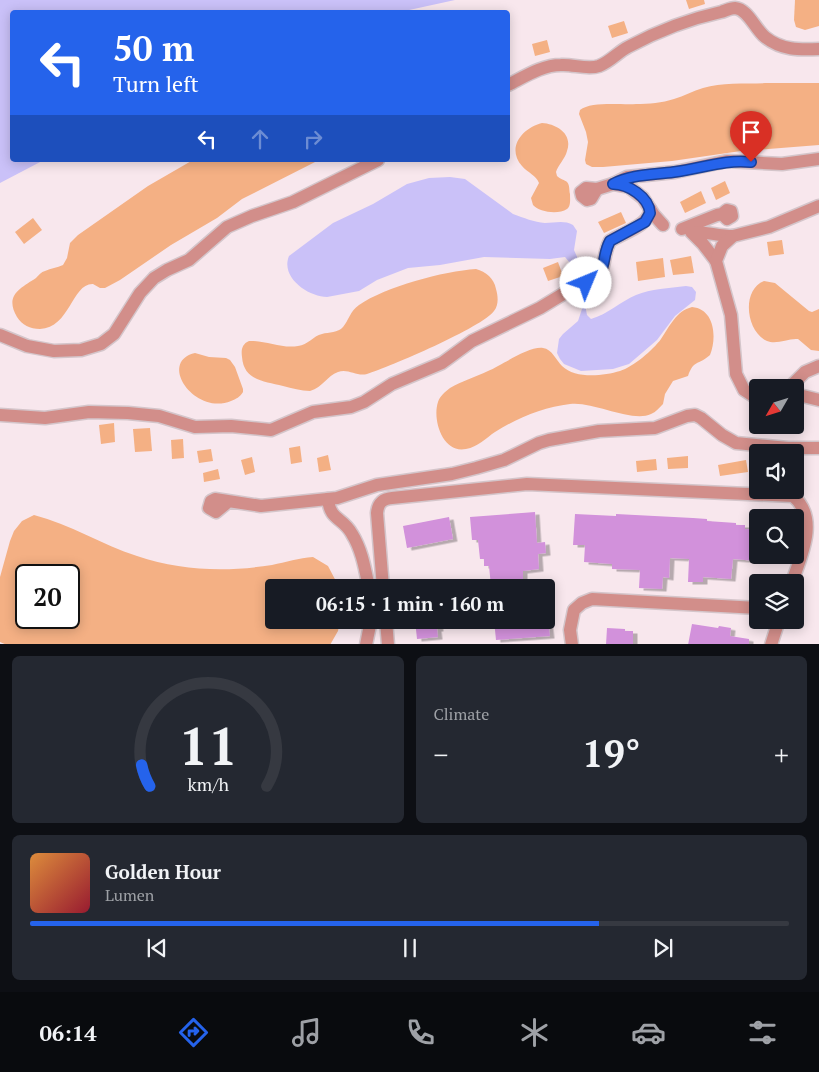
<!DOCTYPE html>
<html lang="en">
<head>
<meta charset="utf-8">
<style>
  :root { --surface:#171b24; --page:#242831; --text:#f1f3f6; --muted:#9ea1a6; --line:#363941; --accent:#2563eb }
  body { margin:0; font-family:"PT Serif",serif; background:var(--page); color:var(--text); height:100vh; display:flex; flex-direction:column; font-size:19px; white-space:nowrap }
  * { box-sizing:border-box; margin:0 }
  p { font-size:16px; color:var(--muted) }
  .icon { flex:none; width:28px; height:28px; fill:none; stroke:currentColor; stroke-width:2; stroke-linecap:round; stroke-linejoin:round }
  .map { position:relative; height:644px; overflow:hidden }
  .sheet { display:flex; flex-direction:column; gap:12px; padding:12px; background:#0d0f14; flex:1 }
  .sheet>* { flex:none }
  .top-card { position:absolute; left:10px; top:10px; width:500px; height:152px; border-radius:5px; box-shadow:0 2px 12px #0003; background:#2563eb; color:#fff; overflow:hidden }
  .needle { width:32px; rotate:231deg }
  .controls { position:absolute; left:749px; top:379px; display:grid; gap:10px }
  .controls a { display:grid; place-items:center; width:55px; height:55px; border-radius:5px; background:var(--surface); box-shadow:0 2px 12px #0003; font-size:25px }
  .speed { position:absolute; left:15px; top:564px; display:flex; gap:10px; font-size:25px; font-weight:700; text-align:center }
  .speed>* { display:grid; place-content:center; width:65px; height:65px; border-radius:50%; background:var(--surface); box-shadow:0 2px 12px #0003; line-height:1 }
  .speed .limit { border:2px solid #111; border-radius:8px; background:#fff; color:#111 }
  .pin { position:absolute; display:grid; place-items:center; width:42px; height:42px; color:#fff; margin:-51px -21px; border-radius:50% 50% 50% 0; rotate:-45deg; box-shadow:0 0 5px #0007 }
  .pin .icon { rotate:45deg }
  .me { position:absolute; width:55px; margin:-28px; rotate:45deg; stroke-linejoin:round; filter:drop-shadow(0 0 4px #0008) }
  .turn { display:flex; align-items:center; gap:18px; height:105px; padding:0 20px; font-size:22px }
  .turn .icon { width:65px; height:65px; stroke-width:2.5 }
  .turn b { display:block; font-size:35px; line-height:42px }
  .lanes { display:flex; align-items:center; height:48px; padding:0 20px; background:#0003; justify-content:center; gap:25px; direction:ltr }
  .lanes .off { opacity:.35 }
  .big { font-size:38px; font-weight:700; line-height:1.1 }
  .sheet .widget { flex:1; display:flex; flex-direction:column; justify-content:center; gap:8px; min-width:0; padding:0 18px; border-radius:8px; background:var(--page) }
  .sheet .dial { align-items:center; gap:0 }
  .dial svg { height:130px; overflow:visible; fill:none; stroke:var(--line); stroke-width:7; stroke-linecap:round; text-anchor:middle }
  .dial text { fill:var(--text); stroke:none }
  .song { display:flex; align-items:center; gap:15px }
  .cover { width:60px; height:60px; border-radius:8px; background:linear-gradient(135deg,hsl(30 70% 55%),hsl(350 70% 35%)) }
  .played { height:5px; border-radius:2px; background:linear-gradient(90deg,var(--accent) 75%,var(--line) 75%) }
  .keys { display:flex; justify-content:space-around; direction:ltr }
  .heat { display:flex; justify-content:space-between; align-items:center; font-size:28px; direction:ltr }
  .sheet .tiles { flex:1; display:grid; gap:12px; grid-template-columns:1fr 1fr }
  .widget:last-child { grid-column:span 2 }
  .trip { position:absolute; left:265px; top:579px; width:290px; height:50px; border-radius:5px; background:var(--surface); box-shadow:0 2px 12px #0003; font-weight:700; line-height:50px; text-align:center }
  .tab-bar { display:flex; height:80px; justify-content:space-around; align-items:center; background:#090b0e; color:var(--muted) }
  .tab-bar .icon { width:35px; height:35px }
  .tab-bar .active { color:var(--accent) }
  .tab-bar b { font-size:22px; color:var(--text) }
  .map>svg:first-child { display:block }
  .green { fill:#f4b084; fill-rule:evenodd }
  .water { fill:#cac1f8 }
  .building { fill:#d291db; filter:url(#shadow) }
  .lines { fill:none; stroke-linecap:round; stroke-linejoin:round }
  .minor-casing { stroke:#d4c5ca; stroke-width:15 }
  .minor { stroke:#d28e8a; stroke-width:12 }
  .route-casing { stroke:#184099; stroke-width:12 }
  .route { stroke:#2563eb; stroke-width:9 }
</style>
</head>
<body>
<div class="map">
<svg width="819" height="645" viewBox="0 0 819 645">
  <defs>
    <filter id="shadow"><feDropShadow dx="4.5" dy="2.5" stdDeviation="0" flood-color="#0004"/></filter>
  </defs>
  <rect width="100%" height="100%" fill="#f8e7ed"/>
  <g class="green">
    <path d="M686,0H704L705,4L689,9Z"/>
    <path d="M795,0H819V26L805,30L796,27L794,20Z"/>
    <path d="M624,21L628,33L612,38L608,26Z"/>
    <path d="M547,40L550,52L535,56L532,44Z"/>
    <path d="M768,83H819V145L741,151L672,161L603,167H592L586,164L585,160L588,142L586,132L579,114L580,110C591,101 621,105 636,104C649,104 662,103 674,99C684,96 693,91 703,88C723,82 746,84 768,83Z"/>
    <path d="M542,123C557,124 573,134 567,151C565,159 558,165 556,172L557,176C560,179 565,180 567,182C570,185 569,191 570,194C570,199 571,206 567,209C558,215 539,212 533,205L531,198L539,183C536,175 528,173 522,166C506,148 522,128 542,123Z"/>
    <path d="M193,160H319L242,199L217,218L171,245L120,280L105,288H100L93,284C72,283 70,328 40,329C30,329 22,325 17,317C4,295 21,288 36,278C39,275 41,272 45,271C51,268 57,268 63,265L67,258L70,243L78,235L148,186Z"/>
    <path d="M725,181L730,193L716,200L711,188Z"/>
    <path d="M701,191L706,203L685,213L680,202Z"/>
    <path d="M621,212L626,223L604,233L598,222Z"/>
    <path d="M33,218L42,230L24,244L15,232Z"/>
    <path d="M782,240L784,254L769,256L767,242Z"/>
    <path d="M691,256L694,273L673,275L670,260Z"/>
    <path d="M663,258L665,277L638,281L636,262Z"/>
    <path d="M558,262L563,276L548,281L543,268Z"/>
    <path d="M476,269C486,272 494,278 496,289C498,296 499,305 494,311C483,327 389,367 367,374C357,377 348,368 338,372C327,376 323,387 310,391C301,391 292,388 283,386C264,381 244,381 242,357C241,350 242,344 249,341C265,340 282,349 298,346C308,345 313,336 322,334C329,332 338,333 343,327C349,320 350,311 359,305C385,287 444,271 476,269Z"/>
    <path d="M764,281L775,283L809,311L812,312L819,309V351L811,350L798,339C788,338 777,345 767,341C746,332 741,290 764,281Z"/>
    <path d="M597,284L600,300L591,301L588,286Z"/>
    <path d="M692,307C715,309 717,338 710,355C698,366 694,359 688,376L673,381L665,394L663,404C659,408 656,412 651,414C632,423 593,401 570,404C544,407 517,418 495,432C486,438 478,447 466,449C443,454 432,420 438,402C440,396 445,392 450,388C462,381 475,377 488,371C502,365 529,346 543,348C552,349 556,360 562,366C575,379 603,376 620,371C633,367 653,350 661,339C670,326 676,311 692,307Z"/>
    <path d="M195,353L209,357L226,358L230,360L235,367L243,389V392C240,397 236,399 231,401C195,416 157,362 195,353Z"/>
    <path d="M114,423L115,442L101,444L99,425Z"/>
    <path d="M150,428L152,451L135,452L133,429Z"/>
    <path d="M183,439L184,458L172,459L171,440Z"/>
    <path d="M300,446L302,462L291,464L289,448Z"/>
    <path d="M211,449L213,461L199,463L197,451Z"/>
    <path d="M328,455L331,470L319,472L317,458Z"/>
    <path d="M688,456V468L668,469L667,458Z"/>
    <path d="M252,457L255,472L245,475L241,460Z"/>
    <path d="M656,459L657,470L637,472L636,461Z"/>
    <path d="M746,460L748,472L720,476L718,465Z"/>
    <path d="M218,469L220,479L204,482L203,473Z"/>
    <path d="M34,515C70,524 102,545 137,556C181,571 227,572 272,565C286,562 299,558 313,557L328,566L339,587L274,588V620H340L338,631L330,645H7L0,642V577L10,541L14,531L22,521ZM26,575H69V618H26Z"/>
  </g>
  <g class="water">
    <path d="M0,0H455L400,12H12V160H44L0,183Z"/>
    <path d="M450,177L465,179L513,214C524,218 534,222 545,223C555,223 564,220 573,225L577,231L574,250L582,268L581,278L583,294L587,315L591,319C608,314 620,302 636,295C651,289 669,288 686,286L692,287L696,292L695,300L675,316L657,340L629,364L613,369L581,371L564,364L560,359L557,353L559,339L563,334L578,321L582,309L573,285L575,269L565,257L550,259L484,257L440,265L408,268L377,280L359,291L327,297C309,297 280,278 289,256L333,223L373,204L407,184L429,178Z"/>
  </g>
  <g class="building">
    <path d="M535,512L537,543L545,542L546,553L538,554L539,569L523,571V585L511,586V584L491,586L489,566H484V559H480L478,540H472L470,517Z"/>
    <path d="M575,514L616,516V514L693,518L707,519V521L736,523V525H745V529L758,530V561L733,559L731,579L703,577V582H688L689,559L670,558L669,578L663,577L662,589L639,588L640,570L612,569V564L584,562L585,545H573Z"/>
    <path d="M449,517L453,539L407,548L403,526Z"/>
    <path d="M415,620H438L439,629H437L438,637L417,639Z"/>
    <path d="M494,620H548L550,636L496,640Z"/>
    <path d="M692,624L718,628L719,626L731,628L730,636L749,639V645H688Z"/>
    <path d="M607,628L625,629V631H633V645H606Z"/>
  </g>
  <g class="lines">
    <defs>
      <g id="minor">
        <path d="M508,85C524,77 542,65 561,65C573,64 587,70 599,66C610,62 618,52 628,47C656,32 689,19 721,12C725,11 730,8 735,8C748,9 755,29 765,37C781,50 799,50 819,49"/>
        <path d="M613,184L627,177L675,172L727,161L782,164L819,159"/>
        <path d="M597,189L591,199L587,200L582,196L581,192L586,188L597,189L613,184L629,187L643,198L654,215L663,225"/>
        <path d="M682,229L717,215L722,214L727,219L732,216L731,211L727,210L722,214"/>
        <path d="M716,261L703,244L691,232C704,231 718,236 733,236"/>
        <path d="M587,283C610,273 600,259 610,241C622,233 651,225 650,209"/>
        <path d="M0,335L27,346L54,351L81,350L101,344L114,334L140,293L154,278L167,270L189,260L227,227L252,216L293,202L378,160"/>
        <path d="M789,388L805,372L819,366"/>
        <path d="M795,394L819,400"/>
        <path d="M758,399L744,390L736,374L731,315L716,261L722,246L733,236L769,227L819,206"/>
        <path d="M0,415L45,418L89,412L128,413L159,416L195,427L231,426L271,430L313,412L351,407L364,402L392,384L442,363L472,341L540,308L568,291"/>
        <path d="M328,499C330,521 343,517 352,534C362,550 365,569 369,588"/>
        <path d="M228,502L216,512L209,508L211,501L215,499L261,506L337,498L377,485L452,474L476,468L504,460L539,443L549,440L599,431L655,428L687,416L695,415L701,418L722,435L736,443L788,448H819"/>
        <path d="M383,588L377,513C378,503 382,499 392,498L527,484L793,496C819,518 802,554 792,582"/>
        <path d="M386,620L388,645"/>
        <path d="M366,645L371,620"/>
        <path d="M572,645L570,630L574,610L582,603L592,599L758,608"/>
        <path d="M771,645L779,620"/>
      </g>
    </defs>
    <use href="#minor" class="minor-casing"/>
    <use href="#minor" class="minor"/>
  </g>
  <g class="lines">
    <defs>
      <path id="route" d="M586,283C610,272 600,259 610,241L645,222L650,213C649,197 628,184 613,184C632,174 653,175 674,172C701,169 724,159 751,162"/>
    </defs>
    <use href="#route" class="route-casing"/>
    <use href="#route" class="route"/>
  </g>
</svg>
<div class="controls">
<a><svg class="needle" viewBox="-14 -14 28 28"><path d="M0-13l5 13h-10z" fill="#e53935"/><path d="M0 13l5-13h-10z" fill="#9ea1a6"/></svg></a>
<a><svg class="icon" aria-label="sound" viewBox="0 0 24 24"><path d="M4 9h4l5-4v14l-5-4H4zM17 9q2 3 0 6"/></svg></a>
<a><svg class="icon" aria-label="search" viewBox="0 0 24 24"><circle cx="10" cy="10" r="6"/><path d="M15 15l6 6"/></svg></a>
<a><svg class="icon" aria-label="layers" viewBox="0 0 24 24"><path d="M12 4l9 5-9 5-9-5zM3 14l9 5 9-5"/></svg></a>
</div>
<div class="speed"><div class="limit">20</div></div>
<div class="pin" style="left:751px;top:162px;background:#d93025"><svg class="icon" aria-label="arrive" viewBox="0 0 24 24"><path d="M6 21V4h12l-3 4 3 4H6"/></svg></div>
<svg class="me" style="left:586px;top:283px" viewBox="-20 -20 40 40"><circle r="19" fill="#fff"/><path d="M0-13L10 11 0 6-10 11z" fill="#2563eb"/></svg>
<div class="trip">06:15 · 1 min · 160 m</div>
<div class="top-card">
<div class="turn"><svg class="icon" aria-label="left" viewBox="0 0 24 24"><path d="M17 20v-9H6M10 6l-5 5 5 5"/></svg><div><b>50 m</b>Turn left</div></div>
<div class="lanes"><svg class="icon" aria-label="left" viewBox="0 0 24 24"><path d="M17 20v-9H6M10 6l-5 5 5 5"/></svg><svg class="icon off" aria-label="ahead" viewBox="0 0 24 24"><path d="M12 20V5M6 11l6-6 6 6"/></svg><svg class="icon off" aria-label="right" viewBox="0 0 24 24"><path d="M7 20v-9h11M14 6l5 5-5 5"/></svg></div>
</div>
</div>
<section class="sheet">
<div class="tiles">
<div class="widget dial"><svg viewBox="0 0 100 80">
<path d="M14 69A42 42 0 1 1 86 69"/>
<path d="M14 69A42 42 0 0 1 9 56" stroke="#2563eb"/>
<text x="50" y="56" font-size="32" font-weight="700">11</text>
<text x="50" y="72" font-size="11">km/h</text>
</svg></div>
<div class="widget"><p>Climate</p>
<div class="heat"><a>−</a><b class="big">19°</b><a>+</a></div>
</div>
<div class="widget">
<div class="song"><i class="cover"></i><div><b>Golden Hour</b><p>Lumen</p></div></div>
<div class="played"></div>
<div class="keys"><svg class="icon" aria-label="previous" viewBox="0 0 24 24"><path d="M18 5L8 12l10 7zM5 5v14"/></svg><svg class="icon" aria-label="pause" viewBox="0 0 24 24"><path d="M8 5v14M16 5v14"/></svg><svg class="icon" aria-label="next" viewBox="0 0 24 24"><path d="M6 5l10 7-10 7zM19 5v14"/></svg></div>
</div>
</div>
</section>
<nav class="tab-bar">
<b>06:14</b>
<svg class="icon active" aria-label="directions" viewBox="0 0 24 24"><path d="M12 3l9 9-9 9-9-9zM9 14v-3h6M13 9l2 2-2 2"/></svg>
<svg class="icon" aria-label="music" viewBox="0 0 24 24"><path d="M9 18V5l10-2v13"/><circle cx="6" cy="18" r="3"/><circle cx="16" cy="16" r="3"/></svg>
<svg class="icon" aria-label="phone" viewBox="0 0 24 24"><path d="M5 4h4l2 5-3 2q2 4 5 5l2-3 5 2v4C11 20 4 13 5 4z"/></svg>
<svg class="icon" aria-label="climate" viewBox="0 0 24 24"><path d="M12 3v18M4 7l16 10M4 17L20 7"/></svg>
<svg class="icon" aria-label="car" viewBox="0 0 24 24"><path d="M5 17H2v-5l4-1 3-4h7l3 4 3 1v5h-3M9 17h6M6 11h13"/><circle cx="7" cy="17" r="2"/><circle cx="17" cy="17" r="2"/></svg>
<svg class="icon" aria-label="filters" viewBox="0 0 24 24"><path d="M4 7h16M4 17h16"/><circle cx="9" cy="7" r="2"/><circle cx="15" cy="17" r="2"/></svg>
</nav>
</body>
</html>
